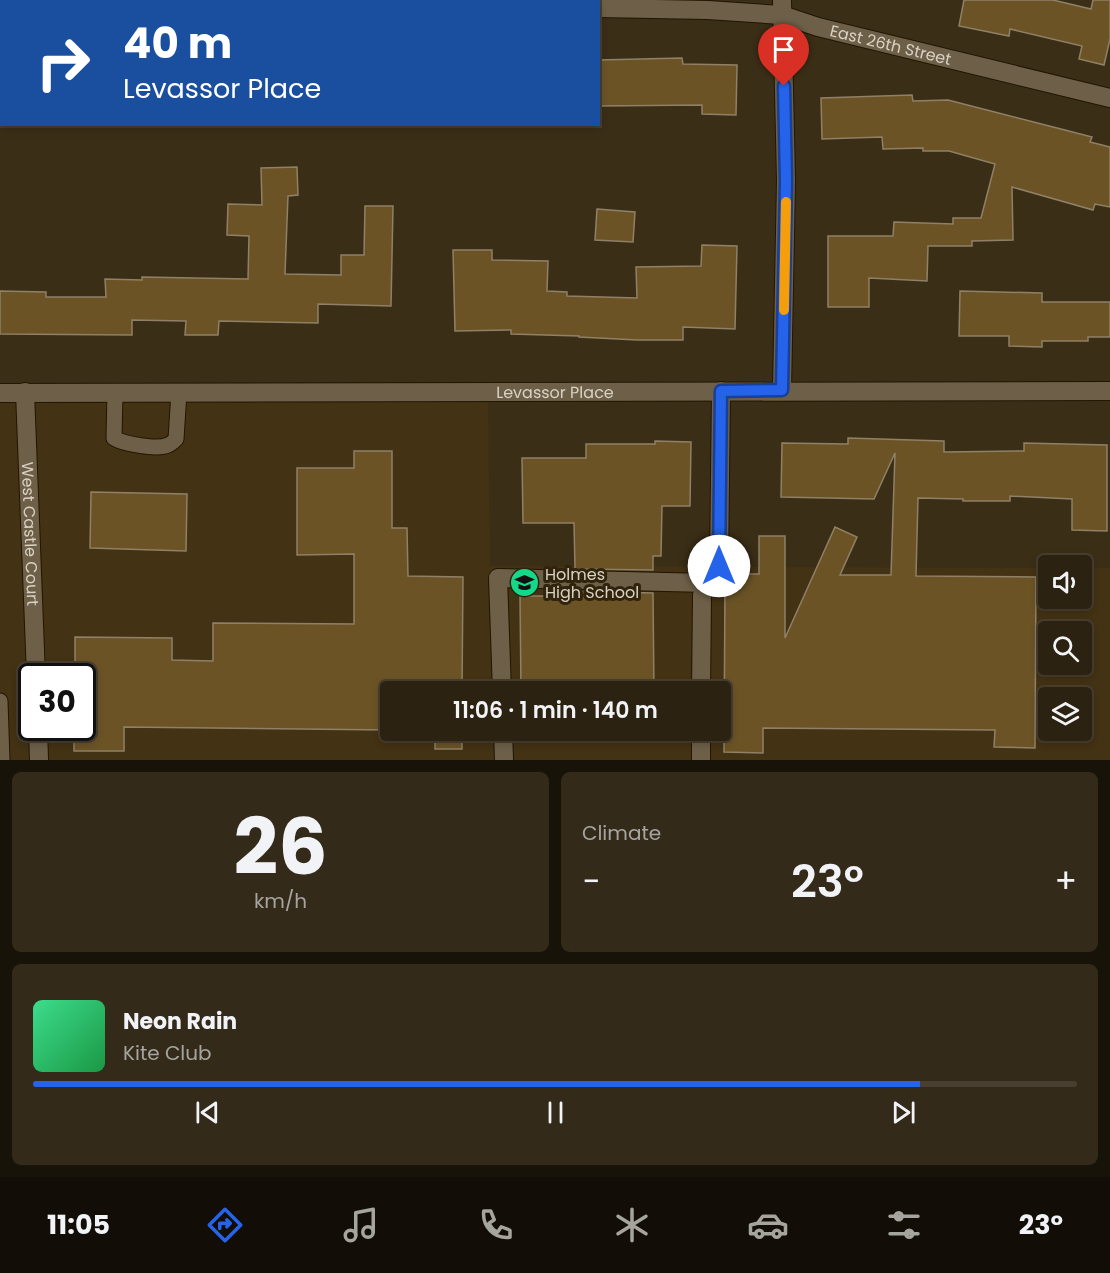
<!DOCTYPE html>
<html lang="en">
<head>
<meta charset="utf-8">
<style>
  :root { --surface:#2c2211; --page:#342a1a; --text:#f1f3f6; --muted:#a6a49f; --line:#483f31; --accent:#2563eb }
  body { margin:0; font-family:Poppins,sans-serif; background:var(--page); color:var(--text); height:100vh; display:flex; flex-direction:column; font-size:22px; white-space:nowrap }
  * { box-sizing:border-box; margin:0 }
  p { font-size:20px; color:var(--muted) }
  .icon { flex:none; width:33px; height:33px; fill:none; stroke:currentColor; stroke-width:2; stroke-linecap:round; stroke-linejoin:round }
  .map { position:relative; height:760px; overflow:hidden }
  .drawer { display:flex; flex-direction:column; gap:12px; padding:12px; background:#181309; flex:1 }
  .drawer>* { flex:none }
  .top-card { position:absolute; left:0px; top:0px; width:600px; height:126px; box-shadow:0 3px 9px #0003,0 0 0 2px var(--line); background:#1a4fa0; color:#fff; overflow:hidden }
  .buttons { position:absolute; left:1038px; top:555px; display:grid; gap:12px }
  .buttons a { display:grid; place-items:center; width:54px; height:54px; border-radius:6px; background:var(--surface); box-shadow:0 3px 9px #0003,0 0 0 2px var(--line); font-size:30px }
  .speed { position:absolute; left:18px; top:663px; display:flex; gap:12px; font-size:30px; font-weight:700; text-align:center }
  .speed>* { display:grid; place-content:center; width:78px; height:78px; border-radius:50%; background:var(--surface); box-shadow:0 3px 9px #0003,0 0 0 2px var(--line); line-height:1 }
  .speed .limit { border:3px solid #111; border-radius:9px; background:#fff; color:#111 }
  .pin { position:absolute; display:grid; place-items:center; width:51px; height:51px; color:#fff; margin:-62px -26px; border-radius:50% 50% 50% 0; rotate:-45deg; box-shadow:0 0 6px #0007 }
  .pin .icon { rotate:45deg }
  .me { position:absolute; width:66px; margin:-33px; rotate:0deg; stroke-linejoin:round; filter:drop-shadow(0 0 4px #0008) }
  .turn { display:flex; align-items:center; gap:21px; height:126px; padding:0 24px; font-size:27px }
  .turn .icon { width:78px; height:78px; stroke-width:2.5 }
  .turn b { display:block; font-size:42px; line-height:51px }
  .big { font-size:45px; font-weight:600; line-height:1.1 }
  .drawer .widget { flex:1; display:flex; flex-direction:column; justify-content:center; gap:9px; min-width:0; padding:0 21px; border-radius:9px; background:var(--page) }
  .drawer .dial { align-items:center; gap:0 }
  .dial b { font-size:78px; line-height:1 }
  .song { display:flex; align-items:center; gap:18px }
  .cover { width:72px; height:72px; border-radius:9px; background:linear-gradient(135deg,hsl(150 70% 55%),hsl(140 70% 35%)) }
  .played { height:6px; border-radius:3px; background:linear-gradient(90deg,var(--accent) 85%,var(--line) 85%) }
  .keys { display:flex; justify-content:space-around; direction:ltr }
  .heat { display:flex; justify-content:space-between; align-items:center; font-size:33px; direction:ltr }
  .drawer .tiles { flex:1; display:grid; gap:12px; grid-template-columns:1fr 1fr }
  .widget:last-child { grid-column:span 2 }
  .trip { position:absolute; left:380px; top:681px; width:351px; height:60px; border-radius:6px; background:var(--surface); box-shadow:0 3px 9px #0003,0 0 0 2px var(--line); font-weight:600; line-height:60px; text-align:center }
  .dock { display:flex; height:96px; justify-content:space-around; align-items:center; background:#120e07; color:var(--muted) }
  .dock .icon { width:42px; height:42px }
  .dock .active { color:var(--accent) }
  .dock b { font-size:27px; color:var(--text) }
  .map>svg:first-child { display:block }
  .built { fill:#433214; fill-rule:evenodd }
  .building { fill:#6b5326; stroke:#8f8067; stroke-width:1.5 }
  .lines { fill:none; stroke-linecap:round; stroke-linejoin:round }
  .lane-casing { stroke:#221601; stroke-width:17 }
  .street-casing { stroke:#221601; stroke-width:20 }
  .lane { stroke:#6e6048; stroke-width:15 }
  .street { stroke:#6e6048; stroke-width:18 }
  .route-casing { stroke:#184099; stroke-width:15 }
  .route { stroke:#2563eb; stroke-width:10 }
  .slow { stroke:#f59e0b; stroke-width:10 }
  .labels { text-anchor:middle; stroke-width:6; stroke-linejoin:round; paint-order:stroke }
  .street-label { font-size:16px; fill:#d9d1c4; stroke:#30240d }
  .poi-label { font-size:16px; fill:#d9d1c4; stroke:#30240d; text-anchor:start }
</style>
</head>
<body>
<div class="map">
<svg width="1110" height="760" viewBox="0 0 1110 760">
  <rect width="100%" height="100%" fill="#3b2e17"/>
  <path class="built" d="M488,391L490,566L1048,568V598H1082V568H1110V760H0V393ZM1048,632H1082V664H1048ZM32,676H82V728H32ZM390,692H720V730H390ZM1048,698H1082V730H1048Z"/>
  <g class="building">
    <path d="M964,0H1053L1091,9L1093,0H1110V39L1104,65L1079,59L1082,46L1010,29L1009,36L959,26Z"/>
    <path d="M682,58L683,64L737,65L736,115L702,114V105L598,106V60Z"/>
    <path d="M912,95L913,101L948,100L1061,129L1092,137L1090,142L1110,147V207L1095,204L1093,210L1012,187L1013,240L972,241V246H928L927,281L869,278V307H828V236H893L894,222L953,224V218H981L995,164L949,151H923V148L883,149L882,137L822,139L821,98Z"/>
    <path d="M297,167L298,195L288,196L285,274L341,275V255H364L365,206H393L391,306L318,304V323L219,321L218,335H185L186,321L132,320V335L0,334V291L46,292V297H106L105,279L142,280V277L248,279L249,236L227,235L228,204L262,205L261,168Z"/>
    <path d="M597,209L635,212L633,242L595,240Z"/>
    <path d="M702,245L737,246L735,329L683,327V340H637L579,337V336L511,334V330L455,331L453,250H492V260L548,261L547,291L567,292V296L637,298L636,267L701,266Z"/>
    <path d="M960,291L1042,293V302H1110V337H1088V341H1042V347L1009,346V336H959Z"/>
    <path d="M848,438L944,441V452L1024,451V443L1107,445V531L1072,530V499L1010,496V501H963V499L918,498L916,576L1036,577L1035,748L994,747L995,730L763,728V753L724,752L725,578L727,574H759V536H785V638L835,527L857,537L840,575H891L895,453L874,499L781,497L782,443L848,444Z"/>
    <path d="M655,441L691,442L690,506H662L661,556H653V570L575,569L574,523H523L522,458H586V444H655Z"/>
    <path d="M354,451H392V528H407L408,576L463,577L462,692H390V730L124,727V751H74V728H82V676H75V637L172,638V660L213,661V623L354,624V554L297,555V468H354Z"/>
    <path d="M91,492L187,494L186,551L90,548Z"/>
    <path d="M576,591L653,593L654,692H521L520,596H576Z"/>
    <rect x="435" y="730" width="27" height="19"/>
    <path d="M521,730H654V737L521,738Z"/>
  </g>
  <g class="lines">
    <defs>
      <g id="lane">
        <path d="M115,392L114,438C123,444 158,450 168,445C171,444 174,441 176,439L179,392"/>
        <path d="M0,701L2,760"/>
      </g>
      <g id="street">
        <path id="s1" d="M598,8L708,10L782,15L818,27L1110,98"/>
        <path d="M0,10H2"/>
        <path d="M782,390L786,181L782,0"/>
        <path id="s2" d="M25,392L36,676"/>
        <path id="s3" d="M0,393L1110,391"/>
        <path d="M502,692L498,578L708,583"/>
        <path d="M701,692L702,595L719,566L721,391"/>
        <path d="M38,728L39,760"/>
        <path d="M503,730L504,760"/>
        <path d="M701,760V730"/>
      </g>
    </defs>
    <use href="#lane" class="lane-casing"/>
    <use href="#street" class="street-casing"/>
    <use href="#lane" class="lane"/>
    <use href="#street" class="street"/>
  </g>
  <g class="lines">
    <defs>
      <path id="route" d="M719,566L721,391L782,390L786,181L784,86"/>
    </defs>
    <use href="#route" class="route-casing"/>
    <use href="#route" class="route"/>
    <path class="slow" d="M784,310L786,202"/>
  </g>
  <defs>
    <symbol id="school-disc" viewBox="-11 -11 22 22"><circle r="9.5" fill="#13d989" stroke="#30240d"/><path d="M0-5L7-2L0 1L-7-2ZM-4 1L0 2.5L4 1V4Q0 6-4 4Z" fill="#111"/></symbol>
  </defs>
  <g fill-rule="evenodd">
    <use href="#school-disc" x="508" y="566" width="33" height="33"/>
  </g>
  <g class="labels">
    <g class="street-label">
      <text dy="6" stroke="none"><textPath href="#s1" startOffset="297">East 26th Street</textPath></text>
      <text dy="6" stroke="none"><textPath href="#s3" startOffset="555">Levassor Place</textPath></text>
      <text dy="6" stroke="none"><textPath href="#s2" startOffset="142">West Castle Court</textPath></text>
    </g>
    <g class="poi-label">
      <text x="545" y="580">Holmes<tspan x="545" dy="18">High School</tspan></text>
    </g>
  </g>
</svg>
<div class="buttons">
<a><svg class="icon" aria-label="sound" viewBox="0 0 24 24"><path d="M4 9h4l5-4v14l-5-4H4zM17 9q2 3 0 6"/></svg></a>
<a><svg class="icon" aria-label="search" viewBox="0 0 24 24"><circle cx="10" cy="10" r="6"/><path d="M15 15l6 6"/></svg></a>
<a><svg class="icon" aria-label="layers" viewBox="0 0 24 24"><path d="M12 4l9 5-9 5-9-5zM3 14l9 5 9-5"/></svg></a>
</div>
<div class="speed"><div class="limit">30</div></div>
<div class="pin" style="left:784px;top:86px;background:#d93025"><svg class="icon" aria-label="arrive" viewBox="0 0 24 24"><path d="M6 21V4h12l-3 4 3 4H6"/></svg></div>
<svg class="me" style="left:719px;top:566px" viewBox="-20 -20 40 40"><circle r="19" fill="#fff"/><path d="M0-13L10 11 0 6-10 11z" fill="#2563eb"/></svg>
<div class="trip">11:06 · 1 min · 140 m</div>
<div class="top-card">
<div class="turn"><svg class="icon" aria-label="right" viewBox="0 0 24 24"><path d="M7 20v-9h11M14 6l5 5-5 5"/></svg><div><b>40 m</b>Levassor Place</div></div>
</div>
</div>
<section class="drawer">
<div class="tiles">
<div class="widget dial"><b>26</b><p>km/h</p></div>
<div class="widget"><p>Climate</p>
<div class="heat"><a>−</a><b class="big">23°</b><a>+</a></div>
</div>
<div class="widget">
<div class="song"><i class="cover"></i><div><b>Neon Rain</b><p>Kite Club</p></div></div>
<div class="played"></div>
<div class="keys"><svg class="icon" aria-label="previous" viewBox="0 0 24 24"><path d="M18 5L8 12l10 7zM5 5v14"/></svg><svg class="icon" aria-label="pause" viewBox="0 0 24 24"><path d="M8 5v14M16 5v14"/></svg><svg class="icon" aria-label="next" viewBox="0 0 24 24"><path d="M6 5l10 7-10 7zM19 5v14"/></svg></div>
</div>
</div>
</section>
<nav class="dock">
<b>11:05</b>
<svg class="icon active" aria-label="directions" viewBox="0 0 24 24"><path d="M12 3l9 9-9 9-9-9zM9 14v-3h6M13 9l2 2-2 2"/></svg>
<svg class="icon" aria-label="music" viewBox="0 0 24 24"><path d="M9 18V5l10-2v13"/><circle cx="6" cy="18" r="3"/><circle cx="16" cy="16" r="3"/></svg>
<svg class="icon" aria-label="phone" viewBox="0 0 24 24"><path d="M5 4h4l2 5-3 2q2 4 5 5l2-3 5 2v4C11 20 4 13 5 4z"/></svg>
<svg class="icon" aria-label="climate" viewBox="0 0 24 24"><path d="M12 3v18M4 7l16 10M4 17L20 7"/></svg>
<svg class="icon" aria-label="car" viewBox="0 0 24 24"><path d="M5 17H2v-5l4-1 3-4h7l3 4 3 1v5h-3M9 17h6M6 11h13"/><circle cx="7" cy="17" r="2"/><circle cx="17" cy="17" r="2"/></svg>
<svg class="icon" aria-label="filters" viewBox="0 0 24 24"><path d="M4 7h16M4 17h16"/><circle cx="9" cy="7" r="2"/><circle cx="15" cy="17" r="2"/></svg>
<b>23°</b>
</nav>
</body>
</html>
